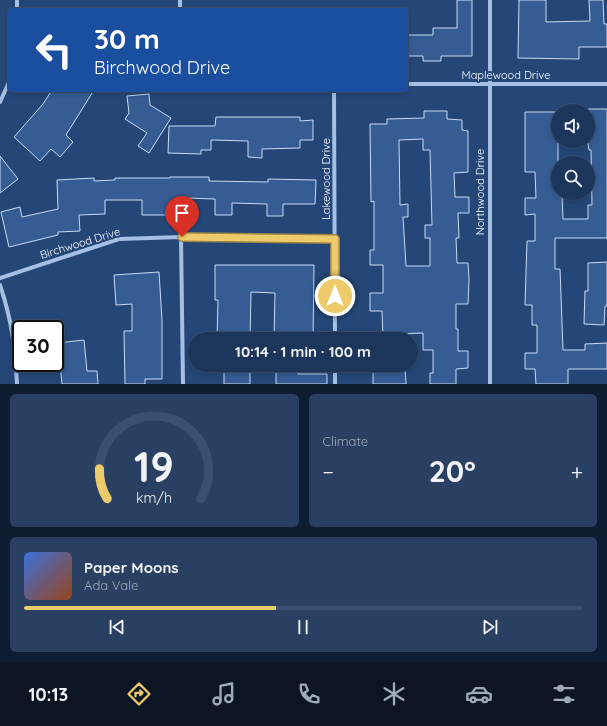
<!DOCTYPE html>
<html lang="en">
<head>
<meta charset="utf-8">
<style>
  :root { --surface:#1c355a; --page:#294063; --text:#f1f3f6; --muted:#a0abbb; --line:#3a5070; --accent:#edcb6b }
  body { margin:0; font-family:Quicksand,sans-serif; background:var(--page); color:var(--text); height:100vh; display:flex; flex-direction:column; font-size:15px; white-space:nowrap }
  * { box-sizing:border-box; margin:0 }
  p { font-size:13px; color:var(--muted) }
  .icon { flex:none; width:22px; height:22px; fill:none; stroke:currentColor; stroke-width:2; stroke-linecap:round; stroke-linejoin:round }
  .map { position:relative; height:384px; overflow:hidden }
  .side { display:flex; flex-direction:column; gap:10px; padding:10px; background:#0f1d32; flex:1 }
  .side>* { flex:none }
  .guide { position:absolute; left:8px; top:8px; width:400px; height:84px; border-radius:4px; box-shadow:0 2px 6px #0003,0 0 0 1px var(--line); background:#1a4fa0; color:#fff; overflow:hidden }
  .controls { position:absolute; left:551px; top:104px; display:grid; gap:8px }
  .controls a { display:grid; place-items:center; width:44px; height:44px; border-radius:50%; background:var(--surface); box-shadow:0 2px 6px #0003,0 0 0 1px var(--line); font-size:20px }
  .speed { position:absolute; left:12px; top:320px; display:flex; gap:8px; font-size:20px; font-weight:700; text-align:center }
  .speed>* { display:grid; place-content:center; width:52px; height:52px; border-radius:50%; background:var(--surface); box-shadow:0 2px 6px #0003,0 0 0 1px var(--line); line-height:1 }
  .speed .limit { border:2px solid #111; border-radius:6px; background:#fff; color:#111 }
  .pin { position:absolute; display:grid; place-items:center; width:34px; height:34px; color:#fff; margin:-41px -17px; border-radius:50% 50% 50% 0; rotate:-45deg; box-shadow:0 0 4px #0007 }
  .pin .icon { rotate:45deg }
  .me { position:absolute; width:44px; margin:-22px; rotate:0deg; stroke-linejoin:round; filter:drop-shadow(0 0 3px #0008) }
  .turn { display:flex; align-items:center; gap:14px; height:84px; padding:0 20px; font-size:18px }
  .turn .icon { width:52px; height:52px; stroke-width:2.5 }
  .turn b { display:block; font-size:28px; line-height:34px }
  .big { font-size:30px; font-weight:800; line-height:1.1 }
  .side .tile { flex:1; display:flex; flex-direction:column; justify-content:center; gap:6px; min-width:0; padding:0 14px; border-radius:6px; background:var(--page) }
  .side .dial { align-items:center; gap:0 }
  .dial svg { height:104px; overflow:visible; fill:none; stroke:var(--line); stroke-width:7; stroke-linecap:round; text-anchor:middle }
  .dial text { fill:var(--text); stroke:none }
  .song { display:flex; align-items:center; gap:12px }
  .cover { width:48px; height:48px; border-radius:6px; background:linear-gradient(135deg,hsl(220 70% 55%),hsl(20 70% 35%)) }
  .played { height:4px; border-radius:2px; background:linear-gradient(90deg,var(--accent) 45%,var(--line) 45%) }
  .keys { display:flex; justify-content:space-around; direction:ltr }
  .heat { display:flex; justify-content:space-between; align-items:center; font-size:22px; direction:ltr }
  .side .tiles { flex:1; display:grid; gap:10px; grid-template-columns:1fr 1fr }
  .tile:last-child { grid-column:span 2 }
  .trip { position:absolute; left:188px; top:332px; width:230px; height:40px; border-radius:20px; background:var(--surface); box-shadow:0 2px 6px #0003,0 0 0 1px var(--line); font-weight:800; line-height:40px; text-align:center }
  .dock { display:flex; height:64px; justify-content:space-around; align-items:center; background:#0b1524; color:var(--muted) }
  .dock .icon { width:28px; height:28px }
  .dock .active { color:var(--accent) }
  .dock b { font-size:18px; color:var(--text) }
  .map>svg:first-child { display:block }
  .building { fill:#355d94; stroke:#c9dbf3; fill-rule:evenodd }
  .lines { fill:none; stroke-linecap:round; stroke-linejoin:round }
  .street { stroke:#a6c0e3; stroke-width:4 }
  .route-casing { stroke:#9a8446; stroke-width:10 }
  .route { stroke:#edcb6b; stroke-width:7 }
  .labels { text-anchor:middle; stroke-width:4; stroke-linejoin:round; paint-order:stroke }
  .street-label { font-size:11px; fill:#fff; stroke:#254778 }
</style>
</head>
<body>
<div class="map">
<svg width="607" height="384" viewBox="0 0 607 384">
  <rect width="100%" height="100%" fill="#254778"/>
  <g class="building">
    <path d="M457,0H472V56H441V61H423V56H406V35H433V28H457Z"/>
    <path d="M519,0H546V22L590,21L589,0H603L604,24H607V47H579V59L518,58Z"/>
    <path d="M52,90H94L66,135L73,142L60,157L51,149L40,161L14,137L43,104Z"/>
    <path d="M149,94L150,105L171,118L149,153L138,146L147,133L125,119L129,113L127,96Z"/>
    <path d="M588,109H607V238H555V269H560L563,350H585V344L607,343V369H568V384H536L535,369H525V353H537V325H532V305H525L527,241H535V214L525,215V198H536L535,172H525V112H558V193H562L563,219H588V205H592L591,150H589L588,144Z"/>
    <path d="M424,111H447V119L462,120V130L468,131V172L454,173L455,197H469V213H458L459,238H456L457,263H468L469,279L468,304H456V329H458V351H468V368L456,369V384H430V373H433V350H423V333L394,334V339H383L382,311H370V293H383V265H370V250H374V201L371,202L370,124H387V119L424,118ZM423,139V150H430L432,225H425V238H430V266H406L403,217H408V204L400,205L399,140Z"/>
    <path d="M216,117H300V121L313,120V140H300V148L262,149V158L248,157V141L211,140V150H201V154L168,153L169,126H215Z"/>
    <path d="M0,156L18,179L0,193Z"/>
    <path d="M170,177H209V181L268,182V179L316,180L315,204H283V216H267V204L232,203V215H215V199L185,198V215H142V200H105V214L79,215L80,231L58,232V235L9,247L1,212L20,207L22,217L58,209L57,180L94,178V181L115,180V178H170Z"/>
    <path d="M607,262V306H605L604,325L584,324L585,291H588V263Z"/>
    <path d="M215,265H314L313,339H274L275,293L251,292L250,339H217L218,300H215Z"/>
    <path d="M159,272L162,320V379H145V384H125L124,331H132V304L116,305L114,275Z"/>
    <path d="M84,340L87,371H97L98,384H62L58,343Z"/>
    <rect x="224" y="365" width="26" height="19"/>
    <path d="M276,365H298V374H327V384H276Z"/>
    <path d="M373,365H405L406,384H373Z"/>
  </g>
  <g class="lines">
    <g class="street">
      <path d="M180,0V10"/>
      <path d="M490,0V384"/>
      <path d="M17,10V0"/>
      <path d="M406,84H607"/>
      <path d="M334,90L335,339"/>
      <path d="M0,102L10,80"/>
      <path d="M181,237L183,384"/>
      <path d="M0,278L119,239L181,237L335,239"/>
      <path d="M0,285C12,321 15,347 17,384"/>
      <path d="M335,365V384"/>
    </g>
  </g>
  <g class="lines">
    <defs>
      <path id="route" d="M182,237L335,239V296"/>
    </defs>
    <use href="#route" class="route-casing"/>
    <use href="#route" class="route"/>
  </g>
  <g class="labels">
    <g class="street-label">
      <text x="506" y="79">Maplewood Drive</text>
      <text transform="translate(326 179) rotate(-90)" y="4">Lakewood Drive</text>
      <text transform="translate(480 192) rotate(-90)" y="4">Northwood Drive</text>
      <text transform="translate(80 243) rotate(-17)" y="4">Birchwood Drive</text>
    </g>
  </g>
</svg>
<div class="controls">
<a><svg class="icon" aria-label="sound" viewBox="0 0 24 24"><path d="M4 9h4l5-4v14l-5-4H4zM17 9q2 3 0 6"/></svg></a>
<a><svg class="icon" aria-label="search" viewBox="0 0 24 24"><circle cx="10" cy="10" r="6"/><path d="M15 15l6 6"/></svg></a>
</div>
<div class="speed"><div class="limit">30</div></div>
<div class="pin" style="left:182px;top:237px;background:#d93025"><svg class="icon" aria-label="arrive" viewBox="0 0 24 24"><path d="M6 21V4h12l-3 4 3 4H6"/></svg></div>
<svg class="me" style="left:335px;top:296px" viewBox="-20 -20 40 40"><circle r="17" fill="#edcb6b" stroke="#fff" stroke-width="3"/><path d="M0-11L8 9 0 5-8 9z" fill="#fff"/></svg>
<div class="trip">10:14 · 1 min · 100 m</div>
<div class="guide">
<div class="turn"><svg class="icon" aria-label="left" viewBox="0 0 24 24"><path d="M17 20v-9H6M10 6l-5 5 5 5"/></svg><div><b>30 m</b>Birchwood Drive</div></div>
</div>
</div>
<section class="side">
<div class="tiles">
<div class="tile dial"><svg viewBox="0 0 100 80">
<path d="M14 69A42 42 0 1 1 86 69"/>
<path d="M14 69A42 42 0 0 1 8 46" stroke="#edcb6b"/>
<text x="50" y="56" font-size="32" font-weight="700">19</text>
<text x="50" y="72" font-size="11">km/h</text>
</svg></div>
<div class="tile"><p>Climate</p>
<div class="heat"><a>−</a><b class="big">20°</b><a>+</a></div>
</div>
<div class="tile">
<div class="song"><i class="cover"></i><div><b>Paper Moons</b><p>Ada Vale</p></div></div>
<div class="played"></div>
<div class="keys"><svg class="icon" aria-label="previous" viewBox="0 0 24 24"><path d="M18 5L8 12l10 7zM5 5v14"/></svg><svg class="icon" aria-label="pause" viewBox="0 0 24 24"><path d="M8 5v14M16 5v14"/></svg><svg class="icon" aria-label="next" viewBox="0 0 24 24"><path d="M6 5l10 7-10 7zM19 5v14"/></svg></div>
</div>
</div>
</section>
<nav class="dock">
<b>10:13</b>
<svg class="icon active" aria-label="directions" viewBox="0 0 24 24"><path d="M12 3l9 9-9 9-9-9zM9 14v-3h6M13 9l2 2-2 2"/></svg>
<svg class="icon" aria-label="music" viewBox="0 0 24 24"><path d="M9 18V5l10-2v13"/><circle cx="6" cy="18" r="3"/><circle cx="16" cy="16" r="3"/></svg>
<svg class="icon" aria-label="phone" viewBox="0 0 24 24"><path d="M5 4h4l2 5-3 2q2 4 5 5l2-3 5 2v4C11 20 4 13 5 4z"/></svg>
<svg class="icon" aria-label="climate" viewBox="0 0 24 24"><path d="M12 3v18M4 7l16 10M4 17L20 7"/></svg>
<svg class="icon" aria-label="car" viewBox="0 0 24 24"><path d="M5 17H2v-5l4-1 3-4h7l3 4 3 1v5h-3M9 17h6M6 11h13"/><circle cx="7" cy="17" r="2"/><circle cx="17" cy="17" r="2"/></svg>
<svg class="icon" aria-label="filters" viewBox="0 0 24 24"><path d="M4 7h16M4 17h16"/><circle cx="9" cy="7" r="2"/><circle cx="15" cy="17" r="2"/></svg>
</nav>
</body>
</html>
